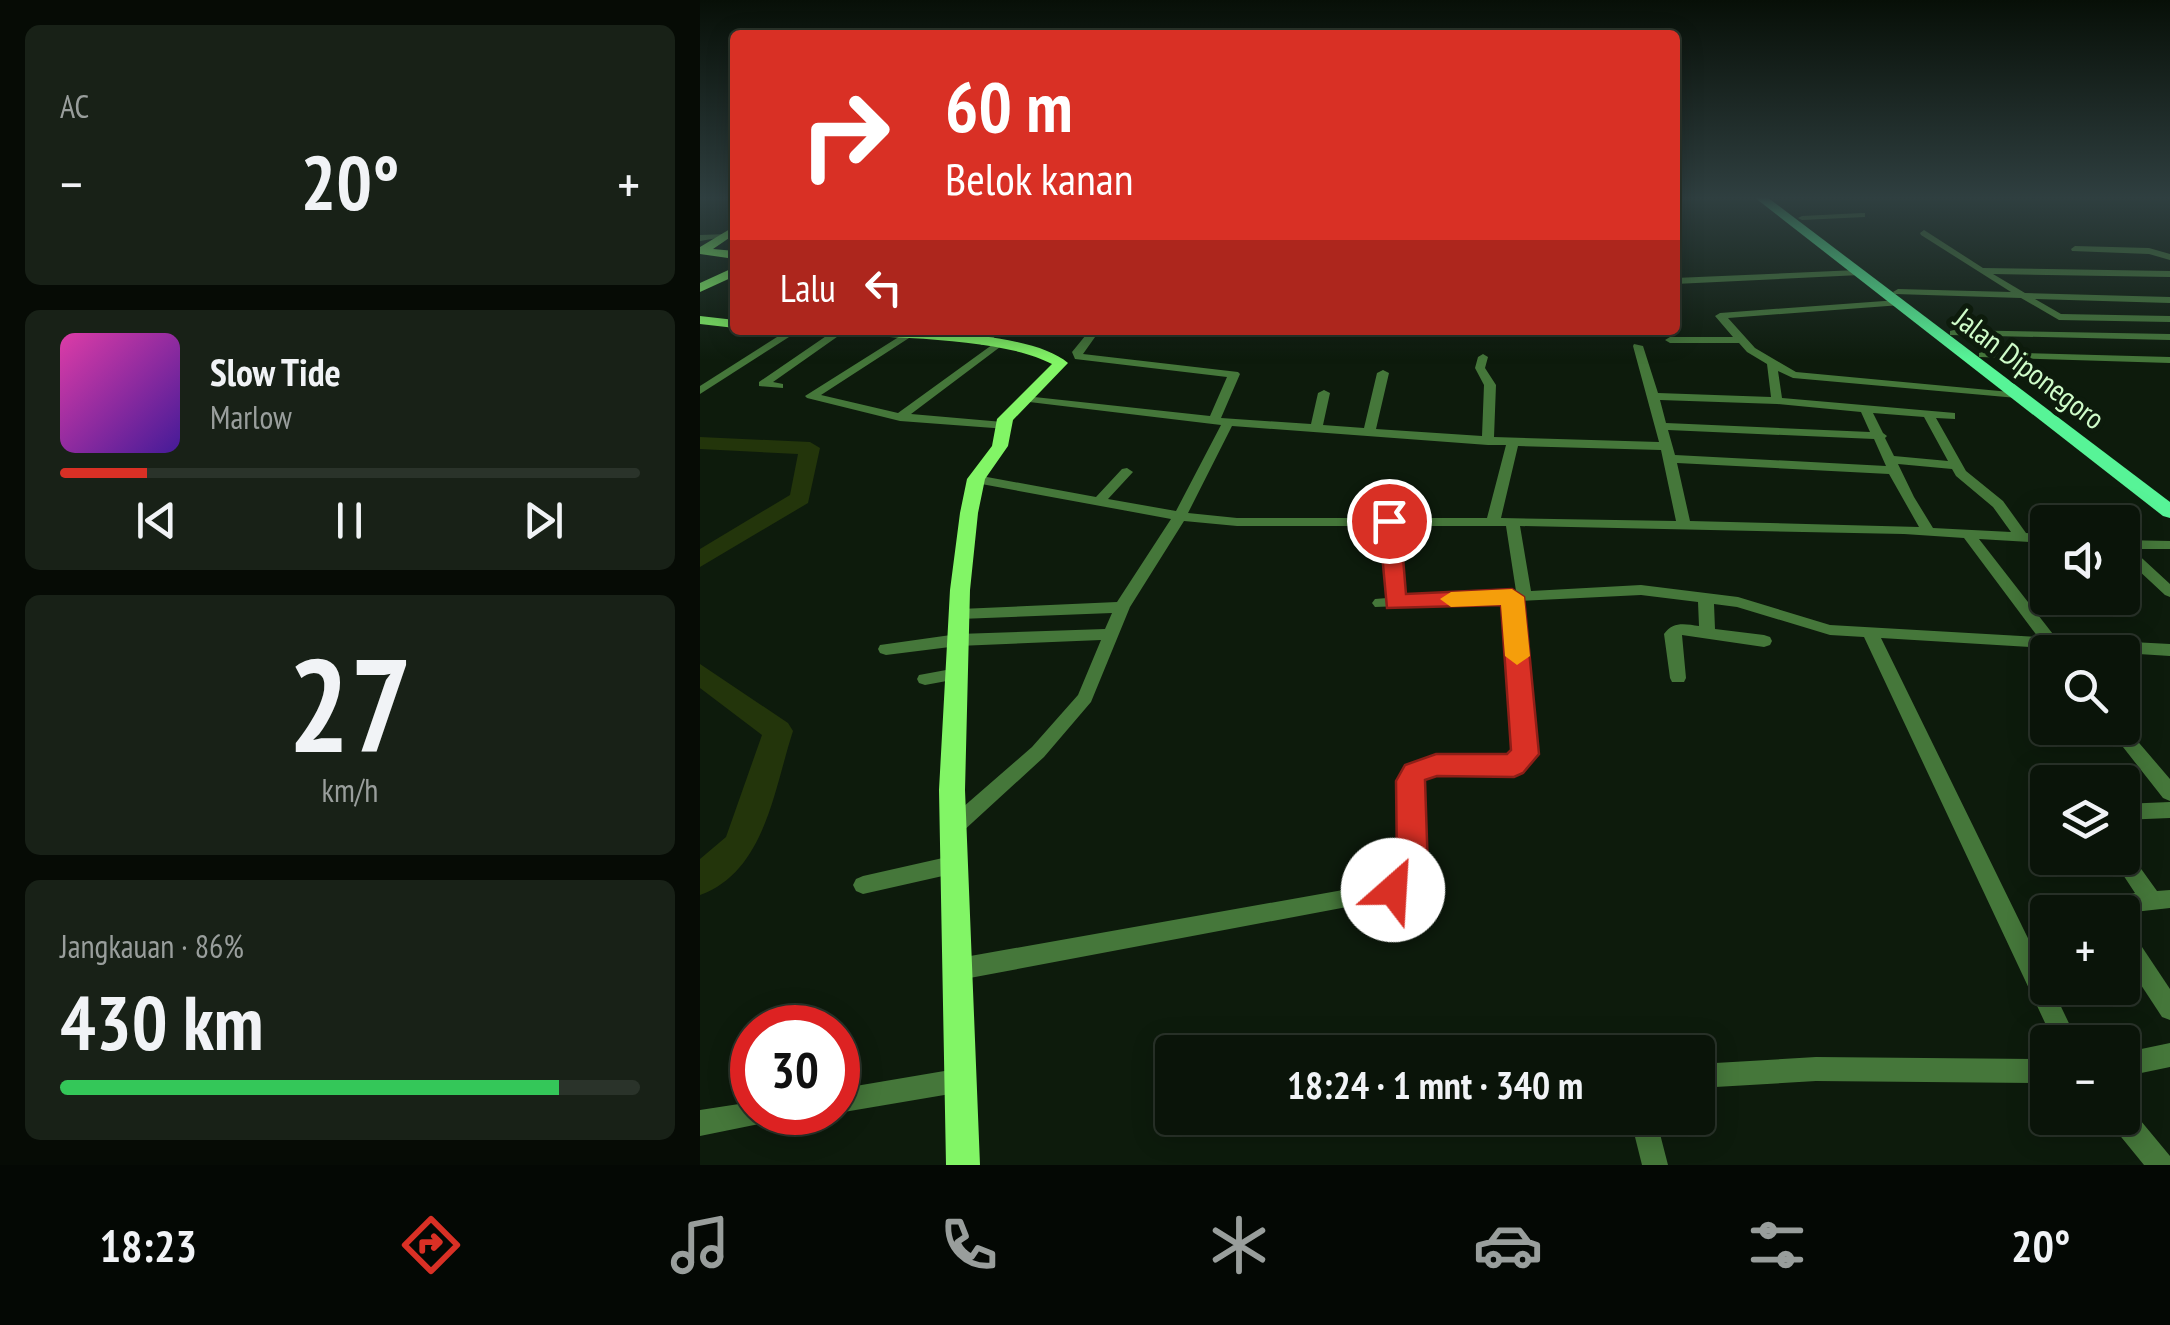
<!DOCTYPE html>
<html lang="id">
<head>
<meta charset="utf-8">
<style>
  :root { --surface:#0a1409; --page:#182117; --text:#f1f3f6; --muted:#999e9c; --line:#2a332a; --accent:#d93025 }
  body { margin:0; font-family:"PT Sans Narrow",sans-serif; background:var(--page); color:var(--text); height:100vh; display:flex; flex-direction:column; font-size:38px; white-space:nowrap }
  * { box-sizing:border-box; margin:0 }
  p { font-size:32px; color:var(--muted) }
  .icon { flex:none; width:55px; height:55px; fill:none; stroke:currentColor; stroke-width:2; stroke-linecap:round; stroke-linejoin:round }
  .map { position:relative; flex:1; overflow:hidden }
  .panel { display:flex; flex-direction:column; gap:25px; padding:25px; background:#060b05; width:700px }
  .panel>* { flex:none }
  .guide { position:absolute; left:30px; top:30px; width:950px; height:305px; border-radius:10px; box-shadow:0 5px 25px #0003,0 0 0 2px var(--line); background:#d93025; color:#fff; overflow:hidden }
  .fabs { position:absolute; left:1330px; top:505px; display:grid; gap:20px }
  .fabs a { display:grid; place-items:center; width:110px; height:110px; border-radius:10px; background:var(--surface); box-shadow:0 5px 25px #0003,0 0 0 2px var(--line); font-size:50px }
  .speed { position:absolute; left:30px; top:1005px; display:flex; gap:20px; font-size:50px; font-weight:700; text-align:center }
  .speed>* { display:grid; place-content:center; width:130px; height:130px; border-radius:50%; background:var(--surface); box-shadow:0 5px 25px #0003,0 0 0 2px var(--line); line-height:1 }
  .speed .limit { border:15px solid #d22; background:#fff; color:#111 }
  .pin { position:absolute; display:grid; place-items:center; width:85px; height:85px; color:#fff; margin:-42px; border:5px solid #fff; border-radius:50%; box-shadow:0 2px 10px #0007 }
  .me { position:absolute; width:110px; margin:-55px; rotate:26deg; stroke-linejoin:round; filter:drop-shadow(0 0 8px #0008) }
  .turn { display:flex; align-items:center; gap:35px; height:210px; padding:0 50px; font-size:45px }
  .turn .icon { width:130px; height:130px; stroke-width:2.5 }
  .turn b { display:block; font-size:70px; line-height:85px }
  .then { display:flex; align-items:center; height:95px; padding:0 50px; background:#0003; gap:20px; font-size:38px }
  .big { font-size:75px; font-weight:800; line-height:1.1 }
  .panel .card { flex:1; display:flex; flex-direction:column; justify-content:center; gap:15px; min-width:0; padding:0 35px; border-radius:15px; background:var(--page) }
  .panel .dial { align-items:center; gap:0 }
  .dial b { font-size:130px; line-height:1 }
  .song { display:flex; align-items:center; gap:30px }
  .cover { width:120px; height:120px; border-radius:15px; background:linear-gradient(135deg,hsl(320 70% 55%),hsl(260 70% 35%)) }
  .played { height:10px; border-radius:5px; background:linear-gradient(90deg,var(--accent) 15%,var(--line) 15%) }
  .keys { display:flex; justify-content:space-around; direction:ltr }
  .heat { display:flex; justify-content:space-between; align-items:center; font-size:55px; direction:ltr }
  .charge { height:15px; border-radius:8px; background:linear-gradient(90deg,#34c759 86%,var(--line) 0) }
  .trip { position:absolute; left:455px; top:1035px; width:560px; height:100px; border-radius:10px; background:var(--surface); box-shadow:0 5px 25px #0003,0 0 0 2px var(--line); font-weight:800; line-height:100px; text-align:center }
  .tabs { display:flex; height:160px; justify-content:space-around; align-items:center; background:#040804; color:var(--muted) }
  .tabs .icon { width:70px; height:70px }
  .tabs .active { color:var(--accent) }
  .tabs b { font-size:45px; color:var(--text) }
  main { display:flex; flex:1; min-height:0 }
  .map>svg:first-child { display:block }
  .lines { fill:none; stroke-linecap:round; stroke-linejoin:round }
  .river { fill:#23350b; fill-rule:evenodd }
  .street { fill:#45773a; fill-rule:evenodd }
  .secondary { fill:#82f566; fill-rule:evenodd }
  .primary { fill:#57f497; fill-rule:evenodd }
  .route { fill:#d93025; stroke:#8d1f18; stroke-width:2.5 }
  .slow { fill:#f59e0b }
  .labels { text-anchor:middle; stroke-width:10; stroke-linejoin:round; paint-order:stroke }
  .far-street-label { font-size:30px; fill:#cffcc9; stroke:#0d1b0c }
</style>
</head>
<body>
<main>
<section class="panel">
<div class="card"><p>AC</p>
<div class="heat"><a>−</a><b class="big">20°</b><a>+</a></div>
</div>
<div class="card">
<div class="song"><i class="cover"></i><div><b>Slow Tide</b><p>Marlow</p></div></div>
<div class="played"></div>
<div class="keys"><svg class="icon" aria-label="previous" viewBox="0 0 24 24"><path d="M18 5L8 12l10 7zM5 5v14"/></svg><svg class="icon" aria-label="pause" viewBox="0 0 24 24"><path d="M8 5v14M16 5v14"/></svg><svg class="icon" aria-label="next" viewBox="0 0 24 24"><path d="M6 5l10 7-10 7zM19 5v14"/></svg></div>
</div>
<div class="card dial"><b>27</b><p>km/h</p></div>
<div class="card"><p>Jangkauan · 86%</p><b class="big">430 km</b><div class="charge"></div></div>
</section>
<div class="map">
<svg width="1470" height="1165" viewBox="0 0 1470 1165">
  <rect width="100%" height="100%" fill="#0d1b0c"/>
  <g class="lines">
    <g class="river">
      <path d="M0,437L110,442L120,448L108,503L0,567V549L90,495L98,454L0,449Z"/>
      <path d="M0,664L88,723L93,731C74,789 65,872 0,895V859L26,837L62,735L0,688Z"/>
    </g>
    <g class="street">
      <path d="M1162,213H1165V217L1102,220L1098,218L1102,216Z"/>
      <path d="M1224,230L1283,268L1470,271V277L1293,274L1325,293L1470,297V303L1335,299L1361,314L1470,316V322L1359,320L1321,298L1195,294L1193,292L1198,289L1311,292L1221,235L1220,233Z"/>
      <path d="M28,234L29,236L0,241V235Z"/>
      <path d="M1375,246L1449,248L1470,254V260L1449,254L1372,251L1371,249Z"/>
      <path d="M1157,270L1160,271V275L975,284V278Z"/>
      <path d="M1198,300L1203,303L1201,305L1028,318L1055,348L1096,372L1321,393L1323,395L1317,398L1093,378L1078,371L1082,398L1255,413V419L1236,418L1266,471L1303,501L1326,533L1348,535V543L1279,539L1356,638L1470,644V656L1360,649L1354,652L1347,648L1181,638L1348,979V988H1352L1378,1042H1354L1164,637L1130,635L1037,607L1014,604L1015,629L1064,635L1070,637L1072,641L1070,645L1064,647L982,635L986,678L984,682H972L970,678L964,634C973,621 985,624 999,626L998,602L941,595L821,601L834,754L821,770L814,772H736L722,777L719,781L723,871L720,877L700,897L259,980L251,976L248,969L251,962L259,958L688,882L703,868L701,781L708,767L736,758H810L816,752L806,602L675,607L672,603L675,599L687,598L682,526H537L484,521L430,607L391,702L344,757L261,833L254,835L247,833L244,827L247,821L332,747L378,695L401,640L258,646L186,655L180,653L178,649L180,645L258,634L405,629L412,613L260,619L252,614L260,609L417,602L471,519L276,483L269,479L276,475L396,497L422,469L427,468L433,472L408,499L476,511L521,425L321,401L319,399L325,396L510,416L527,377L375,359L372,352L390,330H400L383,354L538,372L540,374L521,418L611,424L618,393L624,390L630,393L623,425L664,428L677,373L683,370L689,373L676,429L782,436L784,385L775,368L778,357L783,354L788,357L785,368L796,385L794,437L959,442L933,346L934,344L943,346L958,393L1071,397L1067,364L1047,352L1039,343H970L965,340L970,337H1033L1015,316L1020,313ZM960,400L1077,404L1161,412L1170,432L966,423ZM1173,413L1224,417L1248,461L1194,456L1185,438L1187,436L1183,433ZM532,426L788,445H806L787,518H537L488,513ZM968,430L1174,439L1186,466L975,455ZM818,446L961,450L976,521L801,518ZM977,463L1189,474L1219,527L990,521ZM1198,464L1252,469L1256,476L1293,507L1311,532L1233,528L1214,497ZM696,526H806L816,591L702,597ZM820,526L1204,534L1264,538L1338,637L1130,625L1038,597L941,585L831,591Z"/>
      <path d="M88,330H100L0,394V386Z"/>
      <path d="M135,330L144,332L73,382L83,384V388L59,386V382Z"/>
      <path d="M289,330H299L289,345H281L280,343Z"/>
      <path d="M1254,330L1470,334V340L1250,335V331Z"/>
      <path d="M205,333L210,336L209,338L121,395L198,413L296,342L301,345L300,347L211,414L303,422L309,426L307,429L200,421L107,398L105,396Z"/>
      <path d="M1283,352L1470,357V363L1279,357V353Z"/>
      <path d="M1422,540L1470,541V549H1432L1470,584V597L1465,595L1422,555Z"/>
      <path d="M257,668L263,670L265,674L263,678L225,685L219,683L217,679L219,675Z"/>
      <path d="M1422,723L1470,779V801L1463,798L1412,733L1409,728H1422Z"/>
      <path d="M1470,802V818L1422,820V804Z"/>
      <path d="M1345,807H1348V823L1338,821L1335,815L1338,809Z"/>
      <path d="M1422,849L1429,852L1457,891L1470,890V908L1425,913L1422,915V912H1402L1412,897L1435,893L1412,858H1422Z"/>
      <path d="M256,855L263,858L266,864L263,870L256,873L163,894L156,891L153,885L156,879L163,876Z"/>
      <path d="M1422,926L1430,929L1470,989V1020L1462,1017L1422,956Z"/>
      <path d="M1470,1043V1067L1422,1077V1053Z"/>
      <path d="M1116,1057L1348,1059V1083L1116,1081L998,1088V1064Z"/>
      <path d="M262,1068L271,1071L274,1080L271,1089L262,1092L138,1113L136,1112L138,1089Z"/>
      <path d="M52,1102V1112H77L74,1121L0,1136V1110Z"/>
      <path d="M1422,1106L1431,1109L1470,1156V1165H1444L1413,1127L1410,1118H1422Z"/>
      <path d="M909,1118H970L967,1127L959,1130L968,1165H942L934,1133L913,1127Z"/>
    </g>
    <g class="secondary">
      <path d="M35,226V234L13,249L35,251V259L0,254V247Z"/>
      <path d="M35,267V276L0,292V283Z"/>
      <path d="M0,316L35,320V328L0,324Z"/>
      <path d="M101,330C161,330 325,325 368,363L313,420L308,446L285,479L278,513L270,590L265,790L280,1165H246L239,790L250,590L260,513L267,479L292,446L297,419L352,364C301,336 170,337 108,334Z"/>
    </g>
    <path class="primary" d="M1054,197H1067L1470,502V518L1463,516Z"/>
  </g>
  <linearGradient id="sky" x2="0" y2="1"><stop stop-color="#070f07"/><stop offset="0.55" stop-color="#2f3f40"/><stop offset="1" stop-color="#2f3f40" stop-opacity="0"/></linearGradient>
  <rect width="1470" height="360" fill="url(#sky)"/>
  <path class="route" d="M689,514L700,521L706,594L812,589L824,597L839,754L823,773L814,777L737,776L725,780L728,871L704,900L693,904L682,900L678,890L697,866L696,781L705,765L736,754H807L811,750L801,605L687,608L679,521Z"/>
  <path class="slow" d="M812,589L824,597L830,656L817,665L805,656L801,605L751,607L740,599L751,592Z"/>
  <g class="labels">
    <g class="far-street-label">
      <text transform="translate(1329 369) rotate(37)" y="10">Jalan Diponegoro</text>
    </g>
  </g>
</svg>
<div class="fabs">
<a><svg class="icon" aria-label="sound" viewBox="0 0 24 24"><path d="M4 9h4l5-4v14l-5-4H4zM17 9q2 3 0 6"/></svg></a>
<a><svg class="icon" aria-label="search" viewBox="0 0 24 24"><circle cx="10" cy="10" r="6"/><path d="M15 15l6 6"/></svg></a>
<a><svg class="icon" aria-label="layers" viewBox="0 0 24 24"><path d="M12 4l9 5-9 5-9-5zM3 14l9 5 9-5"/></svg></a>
<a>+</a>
<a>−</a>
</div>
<div class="speed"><div class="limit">30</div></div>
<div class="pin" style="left:689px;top:521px;background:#d93025"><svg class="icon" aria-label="arrive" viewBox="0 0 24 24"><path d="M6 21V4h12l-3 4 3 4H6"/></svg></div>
<svg class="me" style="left:693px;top:890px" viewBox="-20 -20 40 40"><circle r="19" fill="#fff"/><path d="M0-13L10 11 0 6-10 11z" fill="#d93025"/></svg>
<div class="trip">18:24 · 1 mnt · 340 m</div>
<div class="guide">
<div class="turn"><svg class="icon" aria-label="right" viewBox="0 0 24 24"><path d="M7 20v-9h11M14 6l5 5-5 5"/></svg><div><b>60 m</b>Belok kanan</div></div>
<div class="then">Lalu<svg class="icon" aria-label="left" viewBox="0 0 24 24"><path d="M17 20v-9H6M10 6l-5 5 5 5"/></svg></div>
</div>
</div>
</main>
<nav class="tabs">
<b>18:23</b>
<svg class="icon active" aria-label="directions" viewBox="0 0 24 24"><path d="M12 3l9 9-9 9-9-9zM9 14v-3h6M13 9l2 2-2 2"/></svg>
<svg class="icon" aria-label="music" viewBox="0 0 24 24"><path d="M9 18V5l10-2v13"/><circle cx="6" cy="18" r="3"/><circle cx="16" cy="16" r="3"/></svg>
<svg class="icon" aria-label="phone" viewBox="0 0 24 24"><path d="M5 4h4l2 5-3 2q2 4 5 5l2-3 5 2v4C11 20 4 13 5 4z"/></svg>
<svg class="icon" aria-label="climate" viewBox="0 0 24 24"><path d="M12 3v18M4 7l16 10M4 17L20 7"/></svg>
<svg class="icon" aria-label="car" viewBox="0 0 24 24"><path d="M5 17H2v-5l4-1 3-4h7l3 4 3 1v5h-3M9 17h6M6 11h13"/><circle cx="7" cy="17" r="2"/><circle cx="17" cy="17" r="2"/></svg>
<svg class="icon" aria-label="filters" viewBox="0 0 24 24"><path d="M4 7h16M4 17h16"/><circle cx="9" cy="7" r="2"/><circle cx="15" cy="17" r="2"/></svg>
<b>20°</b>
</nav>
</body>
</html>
